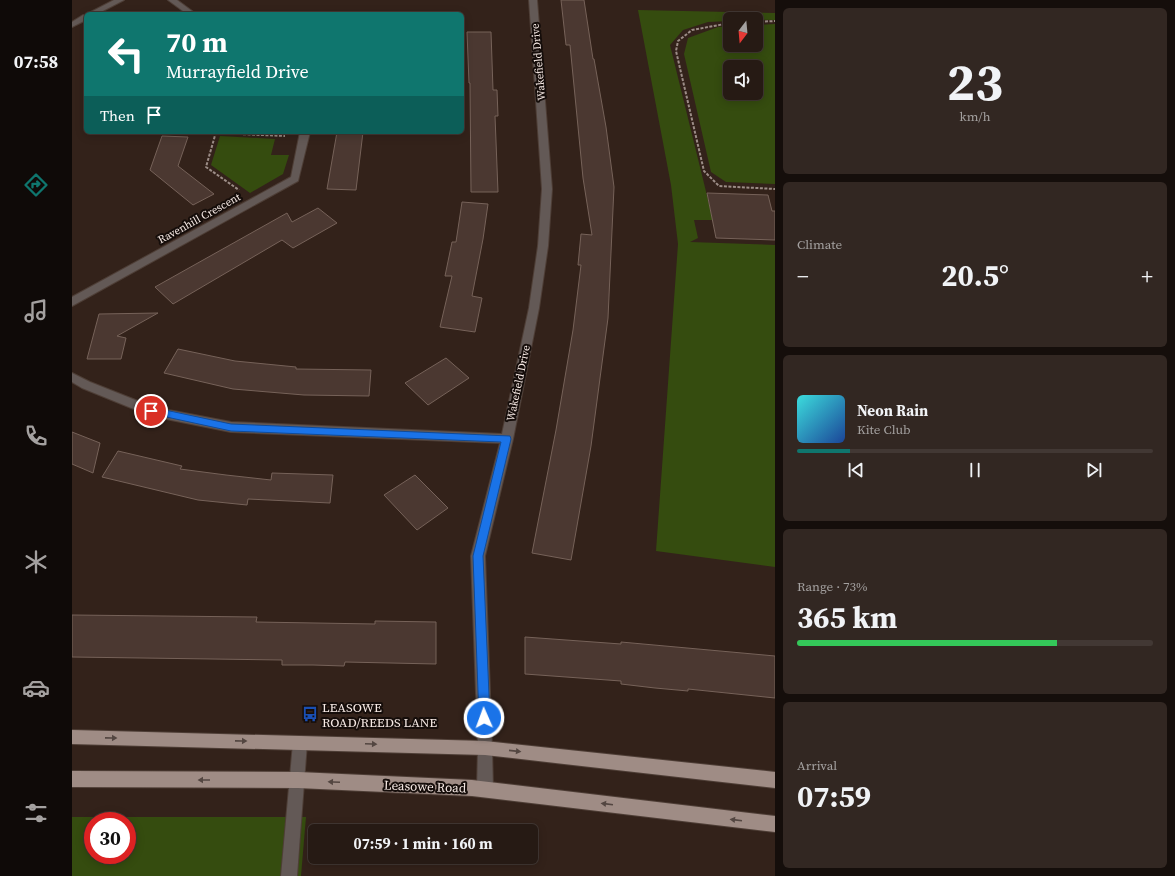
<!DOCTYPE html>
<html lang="en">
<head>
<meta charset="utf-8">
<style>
  :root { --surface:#261a14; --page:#322722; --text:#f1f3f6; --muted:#a4a1a0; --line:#423834; --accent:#0f766e }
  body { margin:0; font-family:"Source Serif 4",serif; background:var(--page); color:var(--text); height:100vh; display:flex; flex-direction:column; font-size:15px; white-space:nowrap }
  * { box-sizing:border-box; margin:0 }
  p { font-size:13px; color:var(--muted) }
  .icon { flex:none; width:22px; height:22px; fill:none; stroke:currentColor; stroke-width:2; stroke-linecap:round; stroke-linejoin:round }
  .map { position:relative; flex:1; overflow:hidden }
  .side { display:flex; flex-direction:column; gap:8px; padding:8px; background:#150e0b; width:400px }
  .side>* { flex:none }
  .hud { position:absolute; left:12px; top:12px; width:380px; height:122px; border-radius:6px; box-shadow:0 2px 10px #0003,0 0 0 1px var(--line); background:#0f766e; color:#fff; overflow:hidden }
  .needle { width:26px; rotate:196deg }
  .tools { position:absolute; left:651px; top:12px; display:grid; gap:8px }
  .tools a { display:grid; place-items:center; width:40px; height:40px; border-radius:6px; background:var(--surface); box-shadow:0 2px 10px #0003,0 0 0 1px var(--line); font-size:20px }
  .speed { position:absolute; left:12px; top:812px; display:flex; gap:8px; font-size:20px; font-weight:700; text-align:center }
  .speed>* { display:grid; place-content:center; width:52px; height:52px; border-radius:50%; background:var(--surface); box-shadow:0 2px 10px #0003,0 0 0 1px var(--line); line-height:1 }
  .speed .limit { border:6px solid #d22; background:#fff; color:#111 }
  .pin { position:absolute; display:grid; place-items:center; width:34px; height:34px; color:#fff; margin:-17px; border:2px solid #fff; border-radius:50%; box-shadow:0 1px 4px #0007 }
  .me { position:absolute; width:44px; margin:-22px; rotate:358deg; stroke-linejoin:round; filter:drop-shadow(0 0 3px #0008) }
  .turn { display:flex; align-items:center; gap:14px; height:84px; padding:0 16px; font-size:18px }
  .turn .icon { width:52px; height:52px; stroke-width:2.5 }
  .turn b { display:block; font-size:28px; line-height:34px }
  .then { display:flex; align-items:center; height:38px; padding:0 16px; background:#0003; gap:8px; font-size:15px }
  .big { font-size:30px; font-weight:700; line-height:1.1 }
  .side .tile { flex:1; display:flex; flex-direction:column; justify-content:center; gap:6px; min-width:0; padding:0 14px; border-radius:6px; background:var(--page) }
  .side .dial { align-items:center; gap:0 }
  .dial b { font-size:52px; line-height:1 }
  .song { display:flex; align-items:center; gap:12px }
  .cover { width:48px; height:48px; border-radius:6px; background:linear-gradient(135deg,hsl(180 70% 55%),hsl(220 70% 35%)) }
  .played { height:4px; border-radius:2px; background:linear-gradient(90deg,var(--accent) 15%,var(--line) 15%) }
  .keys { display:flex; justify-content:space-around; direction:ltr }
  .heat { display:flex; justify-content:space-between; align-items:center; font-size:22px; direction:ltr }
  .charge { height:6px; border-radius:3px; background:linear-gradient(90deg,#34c759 73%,var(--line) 0) }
  .trip { position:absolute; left:236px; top:824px; width:230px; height:40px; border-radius:6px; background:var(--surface); box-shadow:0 2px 10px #0003,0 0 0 1px var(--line); font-weight:700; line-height:40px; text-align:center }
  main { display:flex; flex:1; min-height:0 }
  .dock { display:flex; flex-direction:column; width:72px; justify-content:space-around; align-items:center; background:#0f0a08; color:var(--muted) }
  .dock .icon { width:28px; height:28px }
  .dock .current { color:var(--accent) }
  .dock b { font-size:18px; color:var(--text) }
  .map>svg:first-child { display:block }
  .green { fill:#354c0f; fill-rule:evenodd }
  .building { fill:#4b3831; stroke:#766259 }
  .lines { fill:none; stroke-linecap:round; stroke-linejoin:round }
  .lane-casing { stroke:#4e3e36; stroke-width:2 }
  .street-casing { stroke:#4e3e36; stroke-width:2 }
  .primary-casing { stroke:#4e3e36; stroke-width:2 }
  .path { stroke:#9c8d87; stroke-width:2; stroke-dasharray:3 1.5; stroke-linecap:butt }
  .lane { fill:#635956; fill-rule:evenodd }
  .street { fill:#635956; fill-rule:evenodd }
  .primary { fill:#9f8c85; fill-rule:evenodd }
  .oneway { fill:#534641 }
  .route { fill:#1a73e8; stroke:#114b97 }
  .labels { text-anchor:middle; stroke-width:4; stroke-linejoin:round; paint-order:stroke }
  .street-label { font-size:11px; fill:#f7eae5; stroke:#150d0a }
  .near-poi-label { font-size:13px; fill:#f7eae5; stroke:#150d0a; text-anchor:start }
  .near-street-label { font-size:13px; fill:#f7eae5; stroke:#150d0a }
</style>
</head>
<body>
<main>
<nav class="dock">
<b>07:58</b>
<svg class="icon current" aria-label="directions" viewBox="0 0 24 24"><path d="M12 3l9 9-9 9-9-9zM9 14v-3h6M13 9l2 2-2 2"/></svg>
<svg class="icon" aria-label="music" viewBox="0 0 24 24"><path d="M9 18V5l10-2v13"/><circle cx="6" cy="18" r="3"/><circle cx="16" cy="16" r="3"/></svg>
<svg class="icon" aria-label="phone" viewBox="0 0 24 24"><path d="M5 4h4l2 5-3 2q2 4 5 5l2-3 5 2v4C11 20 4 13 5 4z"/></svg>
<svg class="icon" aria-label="climate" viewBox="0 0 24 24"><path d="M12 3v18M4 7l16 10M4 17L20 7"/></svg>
<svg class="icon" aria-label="car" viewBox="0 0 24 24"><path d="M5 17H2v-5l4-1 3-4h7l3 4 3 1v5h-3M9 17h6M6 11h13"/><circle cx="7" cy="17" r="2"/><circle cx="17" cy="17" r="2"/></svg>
<svg class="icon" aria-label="filters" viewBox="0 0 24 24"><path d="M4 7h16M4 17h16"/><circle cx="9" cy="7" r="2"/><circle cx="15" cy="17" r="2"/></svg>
</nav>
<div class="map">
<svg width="703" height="876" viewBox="0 0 703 876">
  <rect width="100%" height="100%" fill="#33221a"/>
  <g class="green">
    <path d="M566,10L703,13V20L658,19V21L636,22L611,30L598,45L641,220H622L626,238L618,242L703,245V567L584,551L606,244L599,185Z"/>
    <path d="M703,24V184L654,182L639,172L612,54L616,38L646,27L658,26V45H684V25ZM658,67H684V93H658Z"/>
    <path d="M148,136L203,139L199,155H217L211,174L178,193L139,165Z"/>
    <path d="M0,817H234L229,876H0ZM21,821H55V855H21Z"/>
  </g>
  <g class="building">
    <path d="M489,0H512L521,59H522L534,127L542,187L536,318L519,446L499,560L460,553L484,430L501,330L509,265H506L509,234L520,235L511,178L498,45H494Z"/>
    <path d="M395,32H419L421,90H425L426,116H423L426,192H399L398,83H397Z"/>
    <path d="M265,132H291L284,190L255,189Z"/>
    <path d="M90,136L116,137L106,166L142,194L121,205L78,170Z"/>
    <path d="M635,193L696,195L700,211H703V240L644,238Z"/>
    <path d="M390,202L416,204L411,239L400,296L410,298L403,332L368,327L380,276H373L380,242H384Z"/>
    <path d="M246,208L265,223L221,248L210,240L101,304L83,287L215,213L220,222Z"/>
    <path d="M86,313L45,336L54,338L49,359H15L27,314Z"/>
    <path d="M106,349L163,361L224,367V369L299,370L297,396L232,395L161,389L92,373Z"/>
    <path d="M374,358L397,378L356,405L333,383Z"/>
    <path d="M0,432L28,443L21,473L0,464Z"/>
    <path d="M46,451L110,466L108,469L154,475L199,480L200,473L261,475L258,503L176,499L175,505L126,500L30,477Z"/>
    <path d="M343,475L376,508L345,530L312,495Z"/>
    <path d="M0,615L185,617L184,622L303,624V621L364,622V664L273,662L272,666L241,665H210V660L0,657Z"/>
    <path d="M453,637L549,644V642L703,656V698L616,689V691L583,688L549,684V681L453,674Z"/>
  </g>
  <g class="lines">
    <defs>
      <path id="lane" d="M228,736L233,738L235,743L225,876H209L221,743L223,738Z"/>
      <g id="street">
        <path d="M42,0H52L25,14H15Z"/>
        <path d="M96,0H105L124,14H115Z"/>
        <path d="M457,0H465L480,189L476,246L467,308L441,439L413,556L420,748L421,789L418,794L413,797L408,794L405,789L406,748L399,556L428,443L159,432L79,416L10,388L0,382V373L18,382L81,407L159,422L430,434L457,308L466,246L470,189Z"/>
        <path d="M11,15H14V20L0,27V22Z"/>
        <path d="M228,132H238L226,181L0,306V297L219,177Z"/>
      </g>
      <g id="primary">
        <path d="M0,730L413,741L703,772V788L413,755L0,744Z"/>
        <path d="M0,771L226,772L400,780L703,816V832L400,796L226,788L0,787Z"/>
      </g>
    </defs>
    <use href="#lane" class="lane-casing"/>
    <use href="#street" class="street-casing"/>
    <use href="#primary" class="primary-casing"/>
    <g class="path">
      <path d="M684,22L703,21"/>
      <path d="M658,23L620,30L606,41L604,51L632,171L647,186L703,189"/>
      <path d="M144,132L134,167L167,190"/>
      <path d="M144,133L213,136"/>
    </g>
    <use href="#lane" class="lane"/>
    <use href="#street" class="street"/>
    <use href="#primary" class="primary"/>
  </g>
  <defs><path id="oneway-solid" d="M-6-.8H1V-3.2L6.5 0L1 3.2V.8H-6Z"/></defs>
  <g class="oneway">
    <use href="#oneway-solid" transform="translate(39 738) rotate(1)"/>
    <use href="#oneway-solid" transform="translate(169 741) rotate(1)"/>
    <use href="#oneway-solid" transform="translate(299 744) rotate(2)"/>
    <use href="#oneway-solid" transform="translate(443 751) rotate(6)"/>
    <use href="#oneway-solid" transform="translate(132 780) rotate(-180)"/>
    <use href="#oneway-solid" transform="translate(262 782) rotate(-178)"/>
    <use href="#oneway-solid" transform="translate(535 804) rotate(-173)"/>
    <use href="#oneway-solid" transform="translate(664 820) rotate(-173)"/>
  </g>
  <path class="route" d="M79,407L159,424L438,436L439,439L411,556L418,718L416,722L412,724L408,722L407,718L401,556L429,442L159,431L76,413L75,411Z"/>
  <defs>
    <symbol id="bus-bare" viewBox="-9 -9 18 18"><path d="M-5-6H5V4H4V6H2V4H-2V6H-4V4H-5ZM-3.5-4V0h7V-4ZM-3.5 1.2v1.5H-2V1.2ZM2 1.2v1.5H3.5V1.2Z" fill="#1a4fb4" stroke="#150d0a" stroke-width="2.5" paint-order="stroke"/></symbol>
  </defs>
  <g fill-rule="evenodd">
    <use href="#bus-bare" x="227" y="703" width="22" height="22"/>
  </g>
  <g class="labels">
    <g class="street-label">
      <text transform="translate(466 62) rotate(-95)" y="4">Wakefield Drive</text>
      <text transform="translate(127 218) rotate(-29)" y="4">Ravenhill Crescent</text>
      <text transform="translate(446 383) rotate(-78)" y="4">Wakefield Drive</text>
    </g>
    <g class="near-poi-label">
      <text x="250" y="712">LEASOWE<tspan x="250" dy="15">ROAD/REEDS LANE</tspan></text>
    </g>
    <g class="near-street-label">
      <text transform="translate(353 786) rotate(2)" y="5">Leasowe Road</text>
    </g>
  </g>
</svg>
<div class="tools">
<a><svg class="needle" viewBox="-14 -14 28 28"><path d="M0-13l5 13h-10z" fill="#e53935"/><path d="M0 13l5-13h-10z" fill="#a4a1a0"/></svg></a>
<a><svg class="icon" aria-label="sound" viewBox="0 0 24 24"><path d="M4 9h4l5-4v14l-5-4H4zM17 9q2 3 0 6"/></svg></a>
</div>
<div class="speed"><div class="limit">30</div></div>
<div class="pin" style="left:79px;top:411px;background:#d93025"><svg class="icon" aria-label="arrive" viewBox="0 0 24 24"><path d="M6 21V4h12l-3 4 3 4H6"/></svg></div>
<svg class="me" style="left:412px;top:718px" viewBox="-20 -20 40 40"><circle r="17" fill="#1a73e8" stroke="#fff" stroke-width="3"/><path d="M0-11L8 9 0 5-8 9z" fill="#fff"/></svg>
<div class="trip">07:59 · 1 min · 160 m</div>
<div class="hud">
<div class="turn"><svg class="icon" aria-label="left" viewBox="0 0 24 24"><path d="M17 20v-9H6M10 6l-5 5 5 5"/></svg><div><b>70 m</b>Murrayfield Drive</div></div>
<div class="then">Then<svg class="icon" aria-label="arrive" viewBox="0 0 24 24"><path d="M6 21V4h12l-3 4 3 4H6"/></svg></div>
</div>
</div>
<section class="side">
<div class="tile dial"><b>23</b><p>km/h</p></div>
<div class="tile"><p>Climate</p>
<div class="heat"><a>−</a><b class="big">20.5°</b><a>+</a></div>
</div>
<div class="tile">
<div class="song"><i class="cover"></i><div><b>Neon Rain</b><p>Kite Club</p></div></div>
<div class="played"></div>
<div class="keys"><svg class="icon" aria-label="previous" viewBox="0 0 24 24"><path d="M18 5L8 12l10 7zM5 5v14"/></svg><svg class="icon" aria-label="pause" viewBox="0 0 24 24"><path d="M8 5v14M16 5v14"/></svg><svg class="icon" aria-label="next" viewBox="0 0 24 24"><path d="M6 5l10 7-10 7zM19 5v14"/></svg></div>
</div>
<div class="tile"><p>Range · 73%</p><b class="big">365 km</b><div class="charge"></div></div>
<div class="tile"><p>Arrival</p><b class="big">07:59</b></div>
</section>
</main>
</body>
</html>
